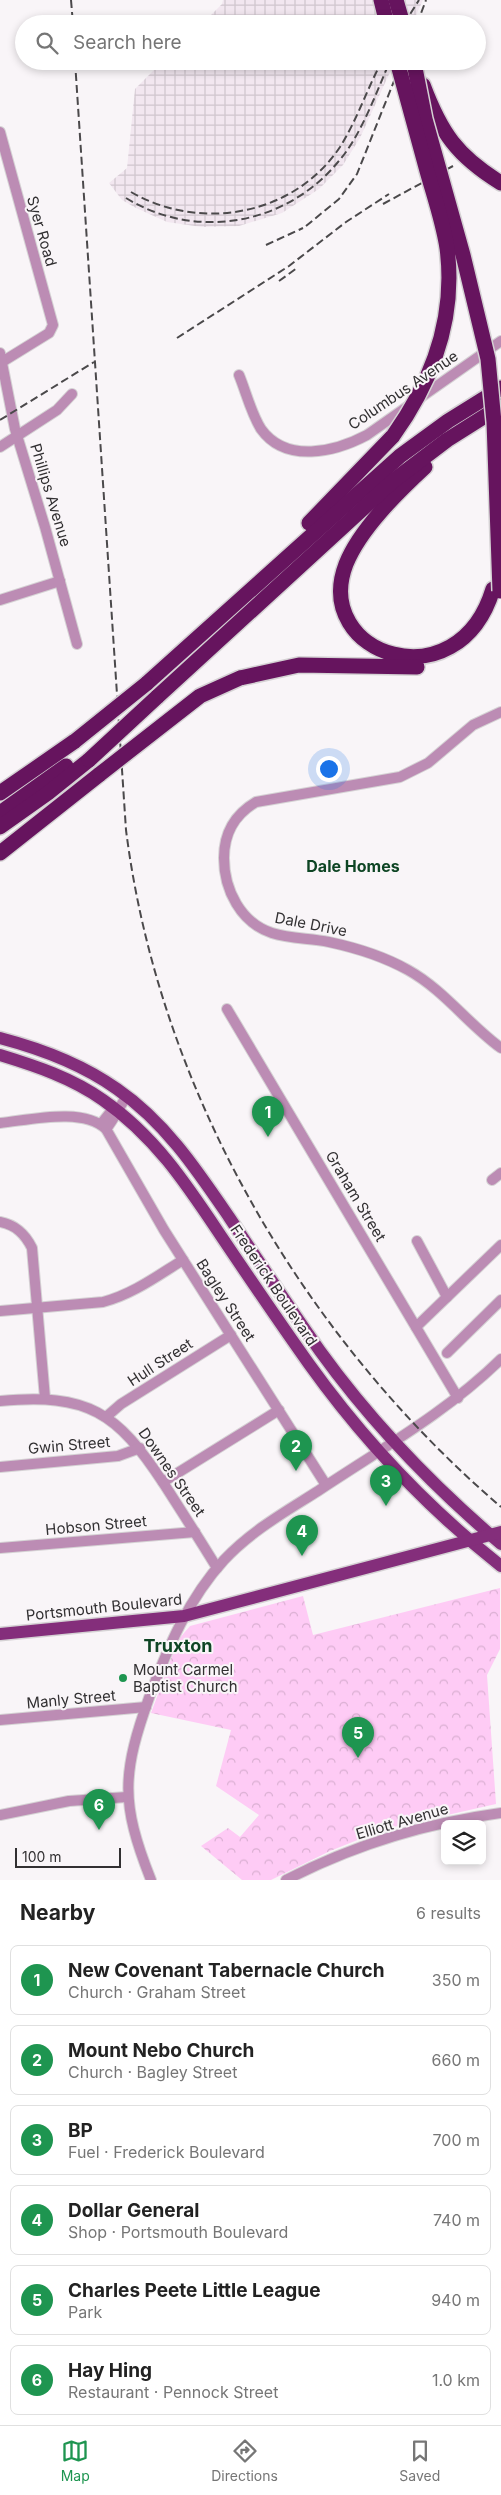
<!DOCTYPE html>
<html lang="en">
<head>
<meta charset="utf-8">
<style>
	:root { --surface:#fff; --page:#f6f6f6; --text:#222; --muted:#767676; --line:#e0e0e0; --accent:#1e9550 }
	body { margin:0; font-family:Inter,sans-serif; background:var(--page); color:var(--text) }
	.controls { position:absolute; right:15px; bottom:15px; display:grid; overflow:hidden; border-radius:8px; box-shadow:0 2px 8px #0003 }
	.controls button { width:45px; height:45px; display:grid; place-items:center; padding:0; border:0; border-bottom:1px solid var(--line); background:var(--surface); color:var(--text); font:25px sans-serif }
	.scale { position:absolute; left:15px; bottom:12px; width:106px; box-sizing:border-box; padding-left:5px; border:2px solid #323032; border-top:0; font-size:14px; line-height:18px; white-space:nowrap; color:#323032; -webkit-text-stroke:4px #f9f5f8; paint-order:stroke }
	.you { position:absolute; left:328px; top:768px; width:18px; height:18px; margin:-12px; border:4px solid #fff; border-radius:50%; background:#1a73e8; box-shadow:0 0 0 8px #1a73e833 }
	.badge { display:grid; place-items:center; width:32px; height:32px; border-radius:50%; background:var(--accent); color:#fff; font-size:16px; font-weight:700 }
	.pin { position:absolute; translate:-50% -41px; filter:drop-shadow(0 1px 2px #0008) }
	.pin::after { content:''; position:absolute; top:26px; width:18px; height:15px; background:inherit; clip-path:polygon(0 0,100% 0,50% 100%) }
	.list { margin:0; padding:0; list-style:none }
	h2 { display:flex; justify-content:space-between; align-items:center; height:65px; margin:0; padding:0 20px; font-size:21px }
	h2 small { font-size:16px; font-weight:400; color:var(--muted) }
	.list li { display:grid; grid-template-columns:32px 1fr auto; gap:15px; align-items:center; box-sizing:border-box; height:70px; margin:0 10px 10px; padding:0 10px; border:1px solid var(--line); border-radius:8px }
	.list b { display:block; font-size:19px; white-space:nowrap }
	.list p { margin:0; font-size:16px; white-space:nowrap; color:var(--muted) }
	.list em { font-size:16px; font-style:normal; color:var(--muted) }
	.icon { flex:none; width:28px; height:28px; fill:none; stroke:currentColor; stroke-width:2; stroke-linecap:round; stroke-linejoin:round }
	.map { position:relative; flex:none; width:501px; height:1880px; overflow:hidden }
	.search { position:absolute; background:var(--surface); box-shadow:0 2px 8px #0003; left:15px; right:15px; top:15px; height:55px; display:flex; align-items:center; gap:12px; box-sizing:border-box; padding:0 18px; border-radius:28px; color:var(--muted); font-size:19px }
	.sheet { height:545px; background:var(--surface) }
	nav { display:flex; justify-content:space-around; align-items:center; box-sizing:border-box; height:70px; border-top:1px solid var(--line); background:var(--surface); font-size:14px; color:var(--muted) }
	nav a { display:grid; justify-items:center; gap:2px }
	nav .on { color:var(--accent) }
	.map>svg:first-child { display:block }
</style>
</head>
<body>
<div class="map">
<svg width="501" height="1880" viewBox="0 0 501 1880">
	<defs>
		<pattern id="industrial-grid" width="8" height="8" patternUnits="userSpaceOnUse" patternTransform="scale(1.25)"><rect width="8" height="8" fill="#f2e7f0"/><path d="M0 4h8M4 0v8" fill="none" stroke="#d0c6ce"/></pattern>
		<pattern id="park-crowns" width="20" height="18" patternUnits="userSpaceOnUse" patternTransform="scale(1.25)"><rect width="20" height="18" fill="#fecbf5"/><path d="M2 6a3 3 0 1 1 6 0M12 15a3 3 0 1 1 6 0" fill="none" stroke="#daafd2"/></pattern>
	</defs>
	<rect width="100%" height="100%" fill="#f9f5f8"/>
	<g fill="url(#industrial-grid)">
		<path d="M223,0H423L412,24H202L222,4Z"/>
		<path d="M163,61H395L360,138L343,165L319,189L282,213L239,226L202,227L167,222L136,208L122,200L109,183L127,168L135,89Z"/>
	</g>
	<path fill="url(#park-crowns)" d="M500,1588V1649L487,1675L496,1804L385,1829L330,1851L271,1880H242L201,1846L228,1828L240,1837L259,1815L216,1786L231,1730L151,1713L178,1640L190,1626L303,1596L313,1635Z"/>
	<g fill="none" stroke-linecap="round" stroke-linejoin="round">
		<defs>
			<g id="minor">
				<path d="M0,132L53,325L49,333L2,362"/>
				<path d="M0,353L15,429L45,527L77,644"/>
				<path d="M239,375C246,392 251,413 261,429C286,464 335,452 367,435L501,341"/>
				<path d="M0,447L57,410L72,394"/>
				<path d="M0,600L60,581"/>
				<path d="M501,712L473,725L428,763L400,777L256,802C234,815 224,833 224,858C224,890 241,923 272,933C290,939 310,938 329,942C357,948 383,956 408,970C444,990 468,1024 501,1048"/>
				<path d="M227,1009L458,1398"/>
				<path d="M0,1123C30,1120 83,1107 106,1129L164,1230L326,1485"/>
				<path d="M101,1124L112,1110H117"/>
				<path d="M106,1129C115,1118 119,1107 127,1096"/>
				<path d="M492,1180L501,1173"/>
				<path d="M0,1222C16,1225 25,1234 32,1248L45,1398"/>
				<path d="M417,1241L447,1297"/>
				<path d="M0,1311L103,1302C133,1294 157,1276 183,1260"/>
				<path d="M416,1327L501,1245"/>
				<path d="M447,1353L501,1300"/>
				<path d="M0,1401C88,1393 117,1412 164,1484C182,1512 200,1540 217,1568"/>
				<path d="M106,1417L121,1404L231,1335"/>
				<path d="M0,1467L118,1456L140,1448"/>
				<path d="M163,1482L279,1410"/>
				<path d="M0,1548L195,1532"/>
				<path d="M0,1720L146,1707"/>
				<path d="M0,1815L69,1801L127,1797"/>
				<path d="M151,1880C120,1802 122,1773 150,1695C168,1647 189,1598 224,1560C251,1531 285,1512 318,1491C381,1449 447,1412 501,1359"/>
				<path d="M286,1880C354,1845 426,1823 501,1813"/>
			</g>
			<g id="major">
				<path d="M0,1038C42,1049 82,1064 117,1089C165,1122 197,1170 229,1217C259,1262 289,1307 320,1351C372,1423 434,1487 501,1544"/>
				<path d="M0,1055C36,1066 72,1078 103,1100C155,1136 187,1185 221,1236C250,1279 279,1322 309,1364C362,1438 429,1509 501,1566"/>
				<path d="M0,1634L184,1616L501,1532"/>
			</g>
			<g id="highway">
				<path d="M381,0L387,24"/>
				<path d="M396,0L403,24"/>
				<path d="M423,85C441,133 457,156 501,183"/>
				<path d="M425,467C398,492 360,529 346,564C311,655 458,705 493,589"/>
				<path d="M309,523L393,436"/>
				<path d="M240,678L299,665L417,667"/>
				<path d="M146,684L400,456L448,421L501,388"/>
				<path d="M157,697L393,481L447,440L501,406"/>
				<path d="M0,793L75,741"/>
				<path d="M0,813L66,766"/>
				<path d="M0,827L48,793L89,760"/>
				<path d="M0,853L100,774"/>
			</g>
		</defs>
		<use href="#minor" stroke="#d5d2d4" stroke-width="12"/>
		<use href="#major" stroke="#d5d2d4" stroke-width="15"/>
		<use href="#highway" stroke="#d5d2d4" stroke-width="18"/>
		<use href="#minor" stroke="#bc8cb4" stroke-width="10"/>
		<use href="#major" stroke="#842e7b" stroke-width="12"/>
		<use href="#highway" stroke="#66145e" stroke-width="15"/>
		<g stroke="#4b494b" stroke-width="2" stroke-dasharray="8 4" stroke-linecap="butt">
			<path d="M71,0L73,24"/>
			<path d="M404,24L419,0"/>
			<path d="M417,24L426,0"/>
			<path d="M75,61L126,830C159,1091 303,1337 501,1507"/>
			<path d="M131,192C200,232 294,216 340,147C357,120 367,89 382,61"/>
			<path d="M126,198C196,241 286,225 338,162C361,136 376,93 390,61"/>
			<path d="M383,204L453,166"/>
			<path d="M306,226L339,199L357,174L402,61"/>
			<path d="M266,245L303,228"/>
			<path d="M279,281L297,268"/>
			<path d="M177,338L289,266L346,222L389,194"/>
			<path d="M0,420L94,362"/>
		</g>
		<defs>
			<g id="highway-bridge">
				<path d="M414,63L425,119L463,255L488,359L494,422L500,591"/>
				<path d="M393,436C433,380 456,317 447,248C443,222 434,196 427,171C417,134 407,98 397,61"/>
				<path d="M75,741L146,684"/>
				<path d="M89,760L157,697"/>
				<path d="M100,774L200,696L240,678"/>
			</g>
		</defs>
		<use href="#highway-bridge" stroke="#d5d2d4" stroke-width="18" stroke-linecap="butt"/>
		<use href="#highway-bridge" stroke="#66145e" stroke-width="15"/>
	</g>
	<circle fill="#1e9550" stroke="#f9f5f8" stroke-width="2" cx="123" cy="1678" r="5"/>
	<g text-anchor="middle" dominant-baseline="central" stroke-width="4" stroke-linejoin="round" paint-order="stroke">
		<g font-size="15" fill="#323032" stroke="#f9f5f8">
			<text transform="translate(42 231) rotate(74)">Syer Road</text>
			<text transform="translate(403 390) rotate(-34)">Columbus Avenue</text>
			<text transform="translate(51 495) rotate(73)">Phillips Avenue</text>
			<text transform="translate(311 924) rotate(11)">Dale Drive</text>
			<text transform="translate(356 1196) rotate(59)">Graham Street</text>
			<text transform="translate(274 1285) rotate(56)">Frederick Boulevard</text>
			<text transform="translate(226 1300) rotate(57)">Bagley Street</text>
			<text transform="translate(160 1362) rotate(-33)">Hull Street</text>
			<text transform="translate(69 1445) rotate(-5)">Gwin Street</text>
			<text transform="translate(172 1472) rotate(55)">Downes Street</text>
			<text transform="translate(96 1525) rotate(-5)">Hobson Street</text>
			<text transform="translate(104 1607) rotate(-6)">Portsmouth Boulevard</text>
			<text transform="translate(71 1699) rotate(-5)">Manly Street</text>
			<text transform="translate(402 1821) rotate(-16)">Elliott Avenue</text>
		</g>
		<g font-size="15" fill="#323032" stroke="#f9f5f8" text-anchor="start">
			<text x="133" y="1669">Mount Carmel<tspan x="133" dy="17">Baptist Church</tspan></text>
		</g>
		<g font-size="16" font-weight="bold" fill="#0e4524" stroke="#f9f5f8">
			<text x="353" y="866">Dale Homes</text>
		</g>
		<g font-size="18" font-weight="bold" fill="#0e4524" stroke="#f9f5f8">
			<text x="178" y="1645">Truxton</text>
		</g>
	</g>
</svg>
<div class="controls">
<button><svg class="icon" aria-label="layers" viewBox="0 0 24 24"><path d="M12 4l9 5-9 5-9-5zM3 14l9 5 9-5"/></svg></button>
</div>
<div class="scale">100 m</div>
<div class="you"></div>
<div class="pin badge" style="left:268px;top:1137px">1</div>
<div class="pin badge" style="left:296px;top:1471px">2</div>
<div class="pin badge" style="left:386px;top:1506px">3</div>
<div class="pin badge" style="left:302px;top:1556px">4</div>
<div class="pin badge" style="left:358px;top:1758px">5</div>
<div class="pin badge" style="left:99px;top:1830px">6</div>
<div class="search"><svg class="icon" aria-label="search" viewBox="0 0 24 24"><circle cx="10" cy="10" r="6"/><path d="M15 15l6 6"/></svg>Search here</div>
</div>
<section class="sheet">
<h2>Nearby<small>6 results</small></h2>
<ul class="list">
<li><span class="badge">1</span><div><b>New Covenant Tabernacle Church</b><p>Church · Graham Street</p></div><em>350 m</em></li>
<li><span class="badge">2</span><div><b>Mount Nebo Church</b><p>Church · Bagley Street</p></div><em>660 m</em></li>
<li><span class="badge">3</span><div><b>BP</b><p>Fuel · Frederick Boulevard</p></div><em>700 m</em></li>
<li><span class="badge">4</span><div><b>Dollar General</b><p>Shop · Portsmouth Boulevard</p></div><em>740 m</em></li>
<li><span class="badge">5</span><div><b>Charles Peete Little League</b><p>Park</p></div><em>940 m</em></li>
<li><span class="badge">6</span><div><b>Hay Hing</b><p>Restaurant · Pennock Street</p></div><em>1.0 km</em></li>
</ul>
</section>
<nav>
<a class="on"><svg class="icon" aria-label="map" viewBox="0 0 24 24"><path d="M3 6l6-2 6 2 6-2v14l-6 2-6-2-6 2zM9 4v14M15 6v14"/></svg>Map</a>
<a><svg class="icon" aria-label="directions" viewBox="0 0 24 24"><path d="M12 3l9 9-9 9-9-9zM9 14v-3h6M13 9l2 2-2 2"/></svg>Directions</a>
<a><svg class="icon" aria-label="saved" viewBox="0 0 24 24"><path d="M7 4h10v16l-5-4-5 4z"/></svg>Saved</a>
</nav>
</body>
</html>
